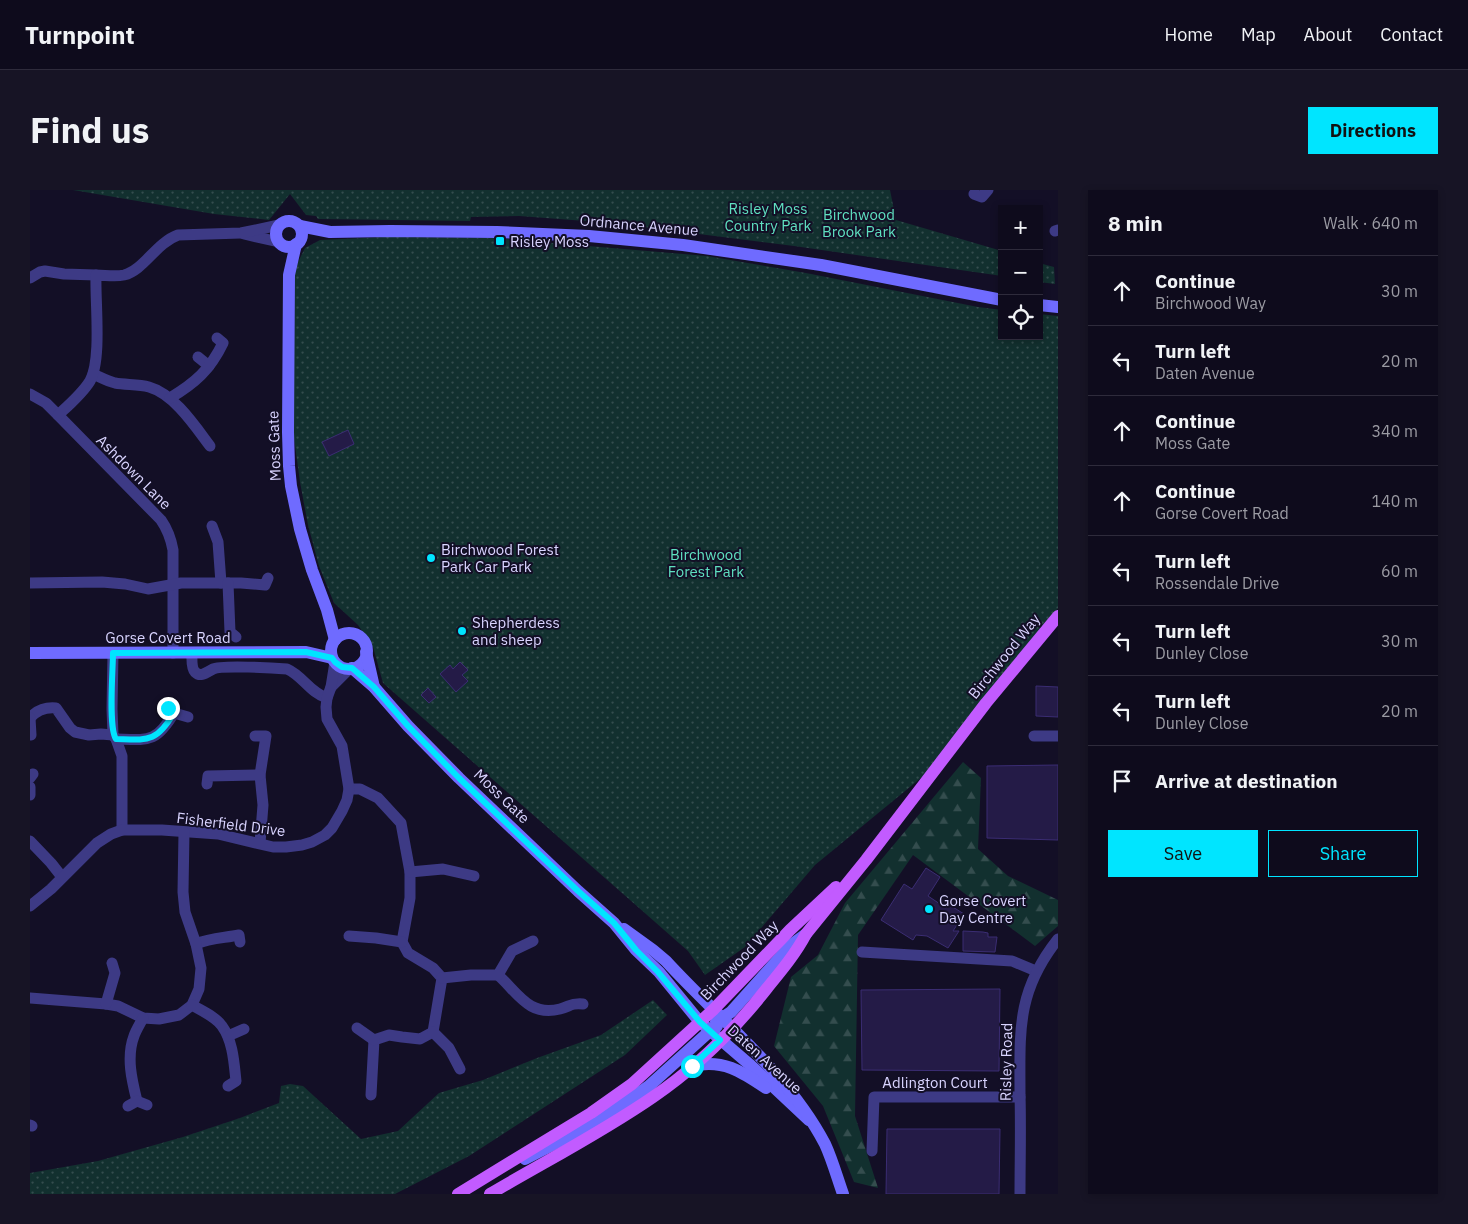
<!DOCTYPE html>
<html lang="en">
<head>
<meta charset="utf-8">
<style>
	:root { --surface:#0e0b1c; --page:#171425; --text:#f1f3f6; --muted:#9b9ba3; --line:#2e2b3b; --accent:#00e5ff }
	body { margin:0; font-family:"IBM Plex Sans",sans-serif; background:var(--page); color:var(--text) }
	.controls { position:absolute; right:15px; top:15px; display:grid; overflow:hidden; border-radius:0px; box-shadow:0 2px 8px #0003 }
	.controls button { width:45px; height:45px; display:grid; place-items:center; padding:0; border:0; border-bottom:1px solid var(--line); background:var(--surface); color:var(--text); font:25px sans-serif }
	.stop { position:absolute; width:15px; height:15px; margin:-11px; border:4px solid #00e5ff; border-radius:50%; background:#fff }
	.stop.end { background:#00e5ff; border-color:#fff; box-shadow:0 1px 5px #0008 }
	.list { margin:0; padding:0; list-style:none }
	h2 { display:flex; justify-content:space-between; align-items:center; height:65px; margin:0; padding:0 20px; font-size:21px }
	h2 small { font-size:16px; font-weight:400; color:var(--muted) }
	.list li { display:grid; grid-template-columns:32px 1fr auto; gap:15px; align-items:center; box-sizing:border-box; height:70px; padding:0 20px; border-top:1px solid var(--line) }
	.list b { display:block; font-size:19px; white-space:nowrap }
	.list p { margin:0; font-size:16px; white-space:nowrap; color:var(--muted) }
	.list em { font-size:16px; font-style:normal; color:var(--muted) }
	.actions { display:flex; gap:10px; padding:15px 20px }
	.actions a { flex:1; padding:11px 0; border:1px solid var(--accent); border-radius:0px; text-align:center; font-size:18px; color:var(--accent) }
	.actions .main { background:var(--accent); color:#111 }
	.icon { flex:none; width:28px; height:28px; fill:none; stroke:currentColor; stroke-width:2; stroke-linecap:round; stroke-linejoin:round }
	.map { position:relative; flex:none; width:1028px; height:1004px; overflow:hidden; border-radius:0px }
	header { display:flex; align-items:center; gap:30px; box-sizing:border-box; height:70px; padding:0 25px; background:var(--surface); border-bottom:1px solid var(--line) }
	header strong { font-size:24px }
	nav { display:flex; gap:28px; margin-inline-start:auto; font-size:18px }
	.intro { display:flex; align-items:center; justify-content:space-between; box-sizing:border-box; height:120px; padding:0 30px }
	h1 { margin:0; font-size:35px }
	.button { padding:12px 22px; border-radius:0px; background:var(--accent); color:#111; font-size:18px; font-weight:700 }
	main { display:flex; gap:30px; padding:0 30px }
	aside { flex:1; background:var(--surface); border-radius:0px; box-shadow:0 2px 8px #0003 }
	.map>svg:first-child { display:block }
</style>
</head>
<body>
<header>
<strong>Turnpoint</strong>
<nav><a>Home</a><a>Map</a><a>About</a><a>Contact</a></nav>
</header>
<div class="intro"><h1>Find us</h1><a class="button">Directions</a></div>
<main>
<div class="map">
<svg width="1028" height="1004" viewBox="0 0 1028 1004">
	<defs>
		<pattern id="forest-firs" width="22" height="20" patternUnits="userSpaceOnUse" patternTransform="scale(1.25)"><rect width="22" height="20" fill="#12302f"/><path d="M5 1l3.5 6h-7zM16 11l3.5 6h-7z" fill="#344d4e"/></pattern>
		<pattern id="park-dots" width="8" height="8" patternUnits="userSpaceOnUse" patternTransform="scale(1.25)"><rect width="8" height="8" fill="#12302f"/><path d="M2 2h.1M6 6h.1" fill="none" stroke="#344d4e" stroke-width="1.8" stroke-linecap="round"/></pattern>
	</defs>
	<rect width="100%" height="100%" fill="#130f26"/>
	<path fill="url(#forest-firs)" d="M933,572L951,588L948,659L978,686L1028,710V736L1005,756L883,665L828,745L825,926L848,998L824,992L793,916L744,856L761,787L788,765L815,713Z"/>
	<g fill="url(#park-dots)">
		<path d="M43,0H860L866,30L972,61V86L764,56L582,33L489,26L441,27L440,31L288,29L286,26L276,25L260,4L239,30L184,24Z"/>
		<path d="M356,47L464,48L677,66L776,83L948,117L972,120V146H1009V124L1028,126V418L897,583L785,675L715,757L675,785L658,761L353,493L343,457L328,435L304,413L289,376L278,335L270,292L263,241L265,78L275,58L290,50Z"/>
		<path d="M1009,73L1024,77L1025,94L1009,92Z"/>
		<path d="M623,810L637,825L595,865L439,966L365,1004H0V983L68,971L153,947L210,928L249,913L251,896L260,894L273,896L331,949L368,941L409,903L453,890L507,868L571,845Z"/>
	</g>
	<g fill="#241b47" stroke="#3b2d73">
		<path d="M318,240L324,254L299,266L292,252Z"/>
		<path d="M430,472L438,480L432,485L438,491L426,502L410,484L420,475L423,479Z"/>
		<path d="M1006,496L1028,497V527L1006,526Z"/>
		<path d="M398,498L406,507L399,513L391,505Z"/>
		<path d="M1028,575V650L957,648V576Z"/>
		<path d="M896,678L910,687L898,706L916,718L918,714L934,724L923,741H929L918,758L897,746L886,745L883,750L851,730L874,694L882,699Z"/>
		<path d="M933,741L953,742L958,743V747H967L965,762L933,761Z"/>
		<path d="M970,799L969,881L832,880L831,800Z"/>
		<path d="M857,939H970L969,1004H856Z"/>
	</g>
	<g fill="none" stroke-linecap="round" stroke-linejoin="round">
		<g stroke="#3d3a85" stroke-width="11">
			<path d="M944,4L952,7L958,0"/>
			<path d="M1025,41L1028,40"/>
			<path d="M214,44L249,52"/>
			<path d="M0,88L10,82L15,81L34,84L66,85"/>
			<path d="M168,167L179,176"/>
			<path d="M63,184C70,187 77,191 85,193C96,195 108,194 119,197C144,204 165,236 180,256"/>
			<path d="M0,204L16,213L28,225L131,330C138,340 141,349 143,360V463"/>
			<path d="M140,208C165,193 180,180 193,153L187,148"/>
			<path d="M28,225C39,215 52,204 60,191C72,169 65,112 66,85C75,85 85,87 94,85C114,80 126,53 148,45L211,43L249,35"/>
			<path d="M182,336L188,352L191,393"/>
			<path d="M0,393L72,392L95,394L118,399L151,393H211L235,395L238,388"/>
			<path d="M198,393L200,442L206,447"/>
			<path d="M83,463L82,519L83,545L86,549L92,566V640"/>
			<path d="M162,463C162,468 161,478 165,482C171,488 177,482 183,479C191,475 244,478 257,479C273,486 279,502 297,508"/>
			<path d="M301,497L320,478"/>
			<path d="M138,518L144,523L158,527"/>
			<path d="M0,528C7,520 15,517 26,518L40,538L45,542L59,545L71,544L83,545"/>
			<path d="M0,528L1,545"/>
			<path d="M225,546H236L230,585L233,615L230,653"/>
			<path d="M1004,546H1028"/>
			<path d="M86,549C119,550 126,553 144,523"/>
			<path d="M0,588L3,584"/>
			<path d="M177,594L178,586L230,585"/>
			<path d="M0,597V605"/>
			<path d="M319,599H330L348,608L371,633L380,682V708L372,752L378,763L403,778L412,788L403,842L390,849L372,847L359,845L344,850L341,905"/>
			<path d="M0,651L21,673L32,687"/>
			<path d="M380,682L413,679L444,686"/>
			<path d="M0,716L21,699L67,653L81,644L92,640H132L188,644L243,657H256L272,655L282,652L295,645L302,638L312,621L317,610L319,599L312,556L297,529L296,517L297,508L301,497L305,472"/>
			<path d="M319,746L346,748L372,752"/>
			<path d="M166,754C180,748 194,748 209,745L210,752"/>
			<path d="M832,762L982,771L1006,781"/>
			<path d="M468,785C488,803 499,827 530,819C541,816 540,813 553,814"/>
			<path d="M412,788L441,785H468L482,761L503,751"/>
			<path d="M0,808L76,814L88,816L113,828L129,829L149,825L162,815L169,799L171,778L166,754L155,722L153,702L154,642"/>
			<path d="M76,814L85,783L82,773"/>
			<path d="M162,815C172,821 186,827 192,836C203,851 204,873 206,891L198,896"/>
			<path d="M327,838L344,850"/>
			<path d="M403,842L419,858L430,879"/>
			<path d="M198,846L214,839"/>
			<path d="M107,911C102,891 96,867 104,846C106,840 110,834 113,828"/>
			<path d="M98,916L107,911L117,915"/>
			<path d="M0,935L2,936"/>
			<path d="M842,961L844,907H990"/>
			<path d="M990,1004C990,971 991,938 990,905C990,841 986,802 1028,749"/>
		</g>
		<g stroke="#6f6bff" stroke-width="12">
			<circle cx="259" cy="44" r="13"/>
			<path d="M270,36L300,42L360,41L467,42L559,46L653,55L791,75L972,110"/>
			<path d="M266,54L259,85L258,242L259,276L261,296L270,339L282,380L297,420L305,450"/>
			<path d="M1009,115L1028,117"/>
			<circle cx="319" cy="461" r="18"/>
			<path d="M336,462L344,497"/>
			<path d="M0,463L276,462L302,468"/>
			<path d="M322,478L344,497L378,536L429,588L548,701L584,733L606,760L629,782L669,831L719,874L779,930"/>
			<path d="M594,739L623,760L636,771C689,829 758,883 795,954C802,969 807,987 813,1004"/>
			<path d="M686,832L701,822L761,755L776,744"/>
			<path d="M662,876C693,869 711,881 736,898"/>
			<path d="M495,969L567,932L619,896L680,841L687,836"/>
		</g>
		<g stroke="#c25bff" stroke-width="12">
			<path d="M428,1004L561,923L602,894L683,820L760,740L806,697"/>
			<path d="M460,1004C514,972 571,943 623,907C667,877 706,838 738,797C752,780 766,763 776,744L836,670L956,513L1028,426"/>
		</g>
	</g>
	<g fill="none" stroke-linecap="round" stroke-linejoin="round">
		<path stroke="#00e5ff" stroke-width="6" d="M138,518L144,523C126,553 118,550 86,549C78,537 83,480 83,463L276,462L302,468L305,472L312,477L322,478L344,497L378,536L429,588L548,701L584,733L606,760L628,782L670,832L690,850L662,876"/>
	</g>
	<g fill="#00e5ff" stroke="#130f26" stroke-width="2">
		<rect x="465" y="46" width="10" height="10" rx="2.5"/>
		<circle cx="401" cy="368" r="5"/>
		<circle cx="432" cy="441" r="5"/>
		<circle cx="899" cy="719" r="5"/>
	</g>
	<g text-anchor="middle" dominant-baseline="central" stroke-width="4" stroke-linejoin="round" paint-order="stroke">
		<g font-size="15" fill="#5fe0c0" stroke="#130f26">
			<text x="738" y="18">Risley Moss<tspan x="738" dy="17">Country Park</tspan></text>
			<text x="829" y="24">Birchwood<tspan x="829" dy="17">Brook Park</tspan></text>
			<text x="676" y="364">Birchwood<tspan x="676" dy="17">Forest Park</tspan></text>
		</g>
		<g font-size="15" fill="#d9d4ff" stroke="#130f26">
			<text transform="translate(609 35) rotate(5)">Ordnance Avenue</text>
			<text transform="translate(244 256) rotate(-92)">Moss Gate</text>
			<text transform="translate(104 282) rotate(45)">Ashdown Lane</text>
			<text x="138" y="447">Gorse Covert Road</text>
			<text transform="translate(974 466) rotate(-51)">Birchwood Way</text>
			<text transform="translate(472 606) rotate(44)">Moss Gate</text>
			<text transform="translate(201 634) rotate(7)">Fisherfield Drive</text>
			<text transform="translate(709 770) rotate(-46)">Birchwood Way</text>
			<text transform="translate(735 869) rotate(42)">Daten Avenue</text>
			<text transform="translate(976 872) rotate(-89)">Risley Road</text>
			<text x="905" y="892">Adlington Court</text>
		</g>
		<g font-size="15" fill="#d9d4ff" stroke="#130f26" text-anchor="start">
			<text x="480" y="51">Risley Moss</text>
			<text x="411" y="359">Birchwood Forest<tspan x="411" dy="17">Park Car Park</tspan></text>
			<text x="442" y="432">Shepherdess<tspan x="442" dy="17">and sheep</tspan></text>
			<text x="909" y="710">Gorse Covert<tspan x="909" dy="17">Day Centre</tspan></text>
		</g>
	</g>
</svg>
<div class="controls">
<button>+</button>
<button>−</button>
<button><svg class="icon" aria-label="locate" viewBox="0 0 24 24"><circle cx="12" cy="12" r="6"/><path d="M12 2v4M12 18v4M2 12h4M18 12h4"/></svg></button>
</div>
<div class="stop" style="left:662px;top:876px"></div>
<div class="stop end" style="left:138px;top:518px"></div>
</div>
<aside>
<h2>8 min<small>Walk · 640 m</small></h2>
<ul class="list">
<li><svg class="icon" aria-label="ahead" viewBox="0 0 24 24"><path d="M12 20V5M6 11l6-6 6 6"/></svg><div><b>Continue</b><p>Birchwood Way</p></div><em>30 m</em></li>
<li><svg class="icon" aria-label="left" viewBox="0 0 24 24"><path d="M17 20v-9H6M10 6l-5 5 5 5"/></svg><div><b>Turn left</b><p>Daten Avenue</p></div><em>20 m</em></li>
<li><svg class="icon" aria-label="ahead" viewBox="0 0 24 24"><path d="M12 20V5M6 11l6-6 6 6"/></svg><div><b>Continue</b><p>Moss Gate</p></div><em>340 m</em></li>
<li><svg class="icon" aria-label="ahead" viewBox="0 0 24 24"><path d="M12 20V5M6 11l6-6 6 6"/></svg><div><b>Continue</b><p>Gorse Covert Road</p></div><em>140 m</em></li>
<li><svg class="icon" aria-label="left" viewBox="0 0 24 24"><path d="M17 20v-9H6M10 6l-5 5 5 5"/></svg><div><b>Turn left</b><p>Rossendale Drive</p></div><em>60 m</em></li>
<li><svg class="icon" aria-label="left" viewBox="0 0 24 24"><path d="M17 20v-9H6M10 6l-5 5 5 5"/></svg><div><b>Turn left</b><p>Dunley Close</p></div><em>30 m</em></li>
<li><svg class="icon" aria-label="left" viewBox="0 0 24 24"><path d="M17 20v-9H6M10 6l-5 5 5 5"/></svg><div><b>Turn left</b><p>Dunley Close</p></div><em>20 m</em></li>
<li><svg class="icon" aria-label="arrive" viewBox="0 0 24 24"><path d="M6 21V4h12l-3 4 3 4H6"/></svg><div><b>Arrive at destination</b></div></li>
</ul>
<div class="actions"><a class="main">Save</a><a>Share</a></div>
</aside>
</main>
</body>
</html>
